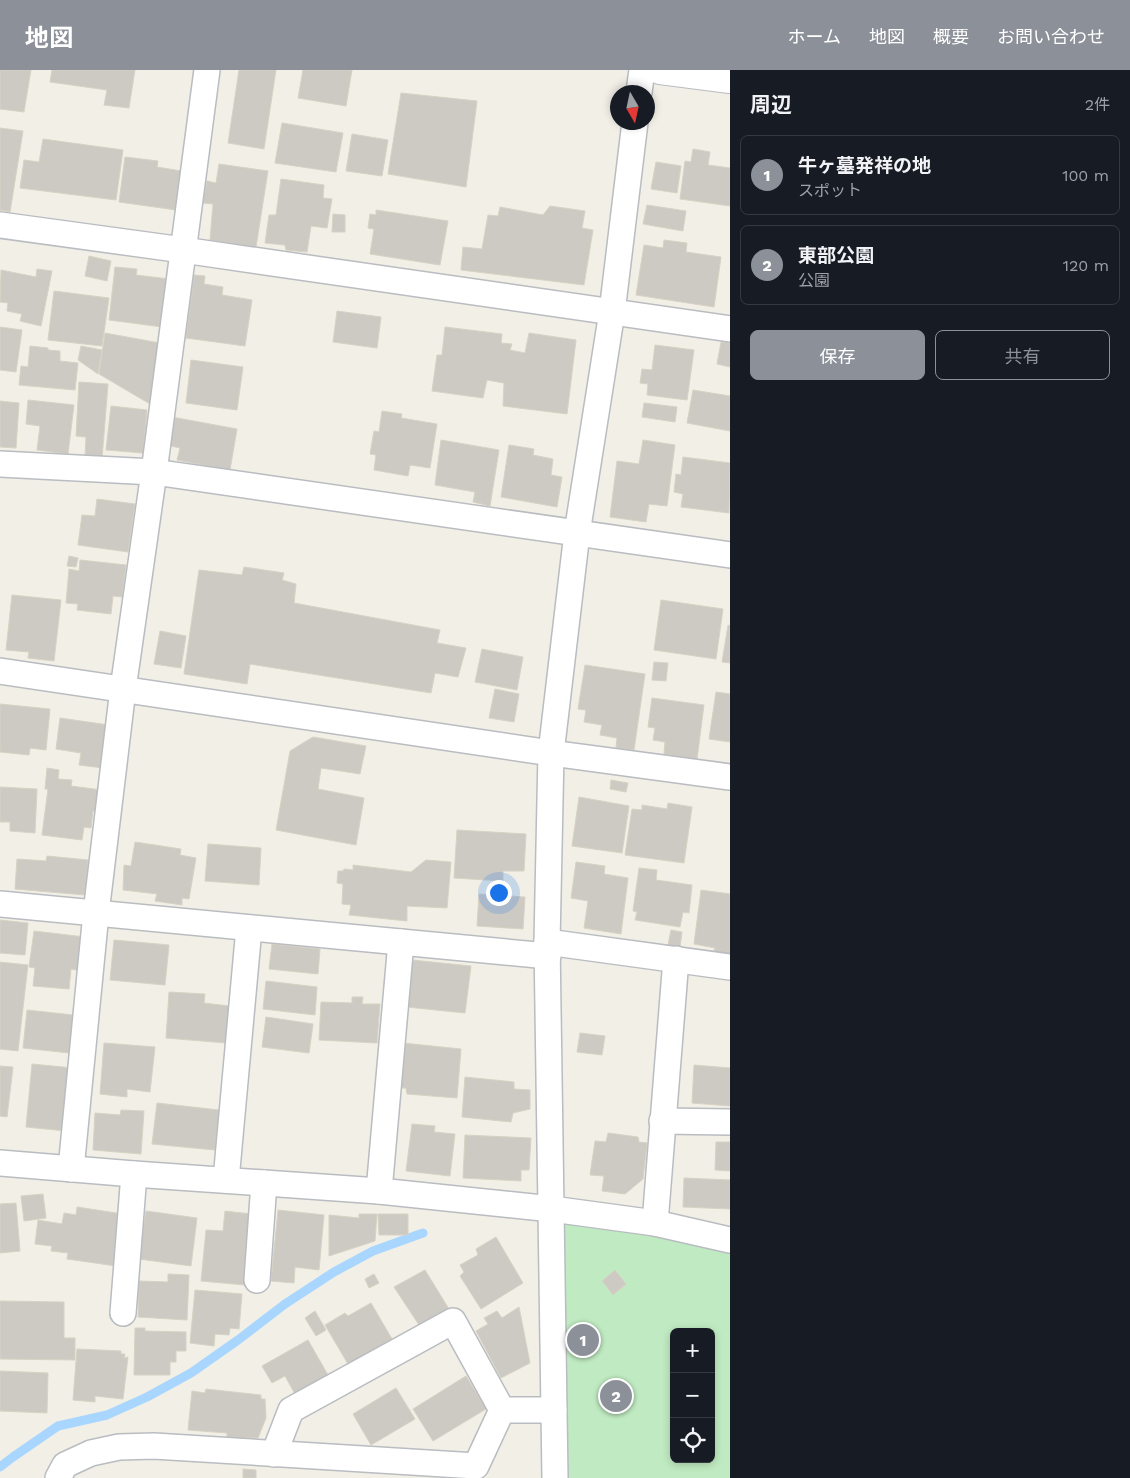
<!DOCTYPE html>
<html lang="ja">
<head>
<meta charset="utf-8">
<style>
	:root { --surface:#171b24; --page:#242831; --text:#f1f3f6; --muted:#9ea1a6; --line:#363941; --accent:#8c9099 }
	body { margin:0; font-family:"Work Sans","Noto Sans JP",sans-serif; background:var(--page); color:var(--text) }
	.controls { position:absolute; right:15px; bottom:15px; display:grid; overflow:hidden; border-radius:8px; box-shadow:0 2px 8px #0003 }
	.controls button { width:45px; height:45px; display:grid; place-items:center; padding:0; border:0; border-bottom:1px solid var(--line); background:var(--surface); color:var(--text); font:25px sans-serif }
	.compass { position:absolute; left:610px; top:15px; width:45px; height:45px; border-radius:50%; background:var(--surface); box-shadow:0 2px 8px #0003; rotate:171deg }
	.you { position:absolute; left:498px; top:822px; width:18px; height:18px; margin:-12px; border:4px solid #fff; border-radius:50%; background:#1a73e8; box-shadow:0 0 0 8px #1a73e833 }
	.badge { display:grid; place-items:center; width:32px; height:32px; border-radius:50%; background:var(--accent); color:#fff; font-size:16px; font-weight:700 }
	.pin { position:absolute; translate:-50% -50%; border:2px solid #fff; box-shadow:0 1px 5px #0006 }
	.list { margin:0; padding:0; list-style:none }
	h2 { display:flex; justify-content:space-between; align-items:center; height:65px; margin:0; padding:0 20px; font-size:21px }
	h2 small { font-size:16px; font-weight:400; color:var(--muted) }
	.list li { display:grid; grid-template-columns:32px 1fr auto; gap:15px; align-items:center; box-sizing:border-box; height:80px; margin:0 10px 10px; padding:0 10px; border:1px solid var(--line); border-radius:8px }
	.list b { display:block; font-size:19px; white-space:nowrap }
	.list p { margin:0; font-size:16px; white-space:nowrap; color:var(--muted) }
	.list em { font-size:16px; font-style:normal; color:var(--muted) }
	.actions { display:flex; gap:10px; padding:15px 20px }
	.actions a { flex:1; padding:11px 0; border:1px solid var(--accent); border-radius:8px; text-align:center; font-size:18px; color:var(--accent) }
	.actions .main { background:var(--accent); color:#fff }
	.icon { flex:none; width:28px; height:28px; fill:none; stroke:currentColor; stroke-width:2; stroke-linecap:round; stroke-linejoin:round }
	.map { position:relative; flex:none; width:730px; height:1408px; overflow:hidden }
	header { display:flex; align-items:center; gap:30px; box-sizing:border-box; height:70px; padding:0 25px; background:var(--accent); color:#fff }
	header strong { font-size:24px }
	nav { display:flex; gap:28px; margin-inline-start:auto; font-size:18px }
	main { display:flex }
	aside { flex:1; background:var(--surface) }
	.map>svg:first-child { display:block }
</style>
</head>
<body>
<header>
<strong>地図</strong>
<nav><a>ホーム</a><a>地図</a><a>概要</a><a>お問い合わせ</a></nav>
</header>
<main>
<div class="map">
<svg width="730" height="1408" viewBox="0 0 730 1408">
	<rect width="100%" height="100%" fill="#f1efe6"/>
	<path fill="#c0ebc2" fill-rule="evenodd" d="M556,1145L730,1172V1408H559ZM674,1262H711V1389H674Z"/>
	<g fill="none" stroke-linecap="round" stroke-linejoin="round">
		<path stroke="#a8d6ff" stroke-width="9" d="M0,1397L13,1387L58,1356L107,1345L147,1327L191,1303L238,1270L285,1234L334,1202L373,1181L423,1163"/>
	</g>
	<g fill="#cdcac3" stroke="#d7d2c3">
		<path d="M0,0H31L24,42L0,39Z"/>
		<path d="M52,0H135L129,38L104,35L107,20L50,12Z"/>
		<path d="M239,0H276L264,79L228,73Z"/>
		<path d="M303,0H352L346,36L298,28Z"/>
		<path d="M401,23L477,31L466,117L388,104Z"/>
		<path d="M282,53L343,63L336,102L275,93Z"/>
		<path d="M0,58L23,61L10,142L0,140Z"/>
		<path d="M352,64L388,70L382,106L346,101Z"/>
		<path d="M43,69L123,80L116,130L20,118L24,90L39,92Z"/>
		<path d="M693,79L710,82L708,95L730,98V136L680,129L685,91L691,92Z"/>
		<path d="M125,87L158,91L157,97L181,101L176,140L119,132Z"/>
		<path d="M656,92L681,96L677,123L651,119Z"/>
		<path d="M219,94L268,101L256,177L210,170L213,134L203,133L207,111L216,113Z"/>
		<path d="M281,109L324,115L323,128L332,129L327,158L311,156L307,182L286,180L285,175L265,173L269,145H276Z"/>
		<path d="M647,135L686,141L683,161L643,154Z"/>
		<path d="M550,136L585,141L582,158L593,160L584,215L461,200L463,177L482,179L488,145L498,146L500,137L543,145Z"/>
		<path d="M376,140L448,151L440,195L370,184L374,159L368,158L370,144L376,145Z"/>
		<path d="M333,144L345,145V162H332Z"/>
		<path d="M664,170L687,173L686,182L721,187L714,237L636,225L644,175L663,178Z"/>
		<path d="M89,186L111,191L107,211L85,206Z"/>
		<path d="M115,197L137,199L136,205L169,209L162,257L109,250Z"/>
		<path d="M37,199L52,201L41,256L20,251L22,244L7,241L8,233L0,232L1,200L36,207Z"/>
		<path d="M194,205L205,206L204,214L223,217L222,225L252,230L245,276L186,268Z"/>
		<path d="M54,221L109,228L102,276L48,270Z"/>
		<path d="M337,241L381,247L377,278L333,272Z"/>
		<path d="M0,257L22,260L16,302L0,300Z"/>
		<path d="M445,257L502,264L501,273L512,274L510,280L525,283L529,263L576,270L567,344L503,336L504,313L487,310L483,328L432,321L437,285H442Z"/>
		<path d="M105,263L160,273L150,334L99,304Z"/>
		<path d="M721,272L730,273V297L717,294Z"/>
		<path d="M655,275L694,280L687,330L647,325L648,314L640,313L642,299L652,300Z"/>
		<path d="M30,276L48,278V280L60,281V291L78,293L75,320L19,315L21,296L28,297Z"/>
		<path d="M81,276L102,280L98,304L78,290Z"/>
		<path d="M191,290L243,297L237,340L186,333Z"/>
		<path d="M79,312L108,314L102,389L85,388L86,367L76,366Z"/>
		<path d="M693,320L730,326V361L687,353Z"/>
		<path d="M28,330L74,335L68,384L37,380L40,356L26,354Z"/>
		<path d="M0,331L19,333L16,378L0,377Z"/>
		<path d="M644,333L677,337L675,352L642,347Z"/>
		<path d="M111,336L147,340L143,383L106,380Z"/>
		<path d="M382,341L402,344L401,348L437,354L430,398L410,395L408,406L374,400L376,385L370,384L374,361L379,362Z"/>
		<path d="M172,347L237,359L230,400L177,390L180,378L166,375Z"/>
		<path d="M441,370L499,380L490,436L473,432L475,422L435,415Z"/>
		<path d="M643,370L675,375L667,436L649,434L646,452L610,447L617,391L639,394Z"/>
		<path d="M509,375L534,379L533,385L553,389L551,405L562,407L557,437L501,427Z"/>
		<path d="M683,387L730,393L729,443L681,437L683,424L674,422L676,404L681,405Z"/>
		<path d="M97,429L135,434L128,482L78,475L82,445L95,446Z"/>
		<path d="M69,486L78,488L76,497L67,496Z"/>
		<path d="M80,490L126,495L122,527L113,526L111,544L77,540L78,534L66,533L69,499L79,501Z"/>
		<path d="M244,497L284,503L282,510L296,514L294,533L440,560L437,573L466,578L458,607L435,603L431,623L250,594L247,614L184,604L199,500L242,505Z"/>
		<path d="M12,525L61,530L54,591L28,588L29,582L6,580Z"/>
		<path d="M661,530L723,539L716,589L654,580Z"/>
		<path d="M728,555L730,556V593L722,592Z"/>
		<path d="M160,561L186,566L181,598L154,594Z"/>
		<path d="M482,579L523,587L517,620L475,612Z"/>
		<path d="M654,592L668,593L666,611L652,610Z"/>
		<path d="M585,595L645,604L634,680L616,678L617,668L600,665L602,655L584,652L586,640L578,639Z"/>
		<path d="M495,619L519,624L514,652L489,648Z"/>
		<path d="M716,622L730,624V672L709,669Z"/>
		<path d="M652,628L704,635L697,689L664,684L665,672L653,670L655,658L648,657Z"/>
		<path d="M0,634L50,639L46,680L30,678L29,685L0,682Z"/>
		<path d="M60,648L109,655L103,698L79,695L81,683L56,679Z"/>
		<path d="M313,667L366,676L360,704L321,698L318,719L364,728L356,775L276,760L290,681Z"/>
		<path d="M47,698L59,700L58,709L72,710L71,716L102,720L100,742L93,741L91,758L84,757L82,770L42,765L48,719H45Z"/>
		<path d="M611,710L628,713L626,722L610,719Z"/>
		<path d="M0,717L37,719L35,763L10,761V752H0Z"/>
		<path d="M579,727L629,736L622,783L572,776Z"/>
		<path d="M668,733L692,737L684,793L625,785L632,739L642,740V735L667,739Z"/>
		<path d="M457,760L526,764L524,801H503V811L454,808Z"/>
		<path d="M135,772L181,779L180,785L196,788L189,829L182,828V835L155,831L157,824L123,820L124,795L131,796Z"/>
		<path d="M208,774L261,778L259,815L205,811Z"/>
		<path d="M47,786L88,790L85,825L15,819L17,789L46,791Z"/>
		<path d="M426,790L451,792L447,838L407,836V851L349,845L351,835L342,834L343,814L337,813L338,801H343L344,799L353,800V795L411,802Z"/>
		<path d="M576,792L605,796L604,804L628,808L621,864L584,858L588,831L571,828Z"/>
		<path d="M639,798L657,800L656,810L692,815L689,843L683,842L680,857L635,850L637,842L633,841Z"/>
		<path d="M701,820L730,824V885L714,882L715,878L694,874Z"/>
		<path d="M479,824L525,827L523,859L477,856Z"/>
		<path d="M0,850L28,853L25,885L0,883Z"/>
		<path d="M671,860L682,862L680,877L668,875Z"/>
		<path d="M34,861L85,867L81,901L71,899L69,919L33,916L35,898L29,897Z"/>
		<path d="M114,870L169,875L165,915L110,910Z"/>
		<path d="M272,874L320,879L318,904L269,899Z"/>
		<path d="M412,890L471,896L465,943L407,937Z"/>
		<path d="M0,892L28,895L18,981L0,979Z"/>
		<path d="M266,911L317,917L315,945L263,939Z"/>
		<path d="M169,922L205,924L204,933L229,936L226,973L166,968Z"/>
		<path d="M352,927H363L362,934H380L377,973L319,970L321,932L352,933Z"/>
		<path d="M27,940L73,945L69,983L23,978Z"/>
		<path d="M266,947L313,954L309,983L262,977Z"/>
		<path d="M580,963L605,966L602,985L577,982Z"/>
		<path d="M104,973L155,977L150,1022L127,1019V1027L100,1024Z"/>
		<path d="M403,973L461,979L457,1028L407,1024L406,1018H400Z"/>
		<path d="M32,994L73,998L66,1061L26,1057Z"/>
		<path d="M694,995L730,998V1036L692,1033Z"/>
		<path d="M0,996L13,997L7,1047L0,1046Z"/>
		<path d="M465,1007L514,1012V1019L530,1020V1039L513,1043L511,1052L462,1047Z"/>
		<path d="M157,1033L219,1040L215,1080L152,1074Z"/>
		<path d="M121,1040L144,1041L141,1084L93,1080L95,1043L120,1045Z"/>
		<path d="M412,1054L435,1056L434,1062L455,1064L450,1106L406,1101Z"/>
		<path d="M608,1063L638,1067L639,1072L647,1073L643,1109L625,1124L602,1121L604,1106L590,1105L595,1071L606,1072Z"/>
		<path d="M465,1065L531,1068L529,1100H521V1111L463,1108Z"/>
		<path d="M716,1072H730V1101L715,1100Z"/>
		<path d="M684,1108L730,1110V1139L683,1137Z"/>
		<path d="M43,1124L46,1148L24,1151L21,1126Z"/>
		<path d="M16,1133L20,1181L0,1183V1134Z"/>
		<path d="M77,1137L123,1144L116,1196L67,1189L68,1183L51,1181L52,1176L35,1174L38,1150L62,1154L64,1143L76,1145Z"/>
		<path d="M278,1140L324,1145L319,1200L295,1197L294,1213L271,1211Z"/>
		<path d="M146,1141L197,1148L191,1196L139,1189Z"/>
		<path d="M225,1141L251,1144L245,1215L201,1211L206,1160L223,1161Z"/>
		<path d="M359,1144H377L375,1171L329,1186V1145L359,1148Z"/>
		<path d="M378,1144H408V1165H379Z"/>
		<path d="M496,1167L523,1213L481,1239L460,1206L464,1202L460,1195L478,1185L476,1179Z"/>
		<path d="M425,1200L449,1239L421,1258L394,1217Z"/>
		<path d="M615,1200L626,1214L613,1225L602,1211Z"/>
		<path d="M168,1204L189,1205L187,1250L138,1247L139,1211L168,1212Z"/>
		<path d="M374,1204L379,1213L369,1218L365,1209Z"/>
		<path d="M195,1220L242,1224L239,1259L230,1258L229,1265L215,1264L214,1276L190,1273Z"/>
		<path d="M0,1231L64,1232V1268H75V1290L0,1289Z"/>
		<path d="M371,1233L392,1269L348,1294L325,1255L345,1243L348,1246Z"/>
		<path d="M519,1237L530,1293L501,1308L476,1261L488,1254L484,1248L497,1241L502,1248Z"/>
		<path d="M315,1241L326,1260L316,1266L305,1248Z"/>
		<path d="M135,1258H145V1261L186,1262V1281H176V1292H170V1305H134Z"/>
		<path d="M308,1270L328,1305L295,1324L285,1306L272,1313L262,1296Z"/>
		<path d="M77,1279L121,1281V1284H125L124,1288L128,1287L123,1329L95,1326V1332L73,1330Z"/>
		<path d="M0,1301L48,1303L47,1343L0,1341Z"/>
		<path d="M466,1306L486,1339L433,1371L413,1339Z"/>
		<path d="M396,1318L415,1349L371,1375L353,1344Z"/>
		<path d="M206,1319L261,1325V1329H265L266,1348L258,1368L227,1367V1363L188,1360L192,1321L205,1323Z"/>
		<path d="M243,1399L256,1400V1408H243Z"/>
	</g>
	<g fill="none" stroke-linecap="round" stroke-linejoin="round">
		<defs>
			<g id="minor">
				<path d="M639,22L642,0"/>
				<path d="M0,155L183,180L730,259"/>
				<path d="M0,394L154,402L730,485"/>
				<path d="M0,601L551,683L730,707"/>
				<path d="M0,834L548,886"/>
				<path d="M547,872L730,897"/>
				<path d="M662,1051L730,1052"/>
				<path d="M0,1093L134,1104L379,1121L552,1139L655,1153L730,1170"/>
				<path d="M71,1099L96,843L123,619L154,402L207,0"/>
				<path d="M226,1110L249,858"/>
				<path d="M379,1121L401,872"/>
				<path d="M655,1153L676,889"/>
				<path d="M257,1210L264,1113"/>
				<path d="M123,1243L134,1104"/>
				<path d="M502,1340H554"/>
				<path d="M58,1408L65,1395L91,1383L119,1377L154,1376L476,1396L502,1340L453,1251L291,1340L274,1384"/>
				<path d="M555,1408L547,872L551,683L577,463L612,242L635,52"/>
			</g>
			<path id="tertiary" d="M660,0L730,9"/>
		</defs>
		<use href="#minor" stroke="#b9bcc1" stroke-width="28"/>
		<use href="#tertiary" stroke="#b9bcc1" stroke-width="30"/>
		<use href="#minor" stroke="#fff" stroke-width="25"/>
		<use href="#tertiary" stroke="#fff" stroke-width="28"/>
	</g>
</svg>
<div class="controls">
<button>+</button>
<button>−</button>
<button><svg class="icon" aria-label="locate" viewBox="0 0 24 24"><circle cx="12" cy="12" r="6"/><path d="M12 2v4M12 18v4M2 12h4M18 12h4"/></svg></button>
</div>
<svg class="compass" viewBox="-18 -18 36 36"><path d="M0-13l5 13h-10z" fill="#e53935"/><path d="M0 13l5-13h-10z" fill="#9ea1a6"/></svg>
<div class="you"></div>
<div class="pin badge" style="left:583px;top:1270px">1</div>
<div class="pin badge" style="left:616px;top:1326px">2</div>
</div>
<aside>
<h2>周辺<small>2件</small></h2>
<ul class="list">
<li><span class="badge">1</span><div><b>牛ヶ墓発祥の地</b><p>スポット</p></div><em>100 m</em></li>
<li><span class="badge">2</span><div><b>東部公園</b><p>公園</p></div><em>120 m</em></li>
</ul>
<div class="actions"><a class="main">保存</a><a>共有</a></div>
</aside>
</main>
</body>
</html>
